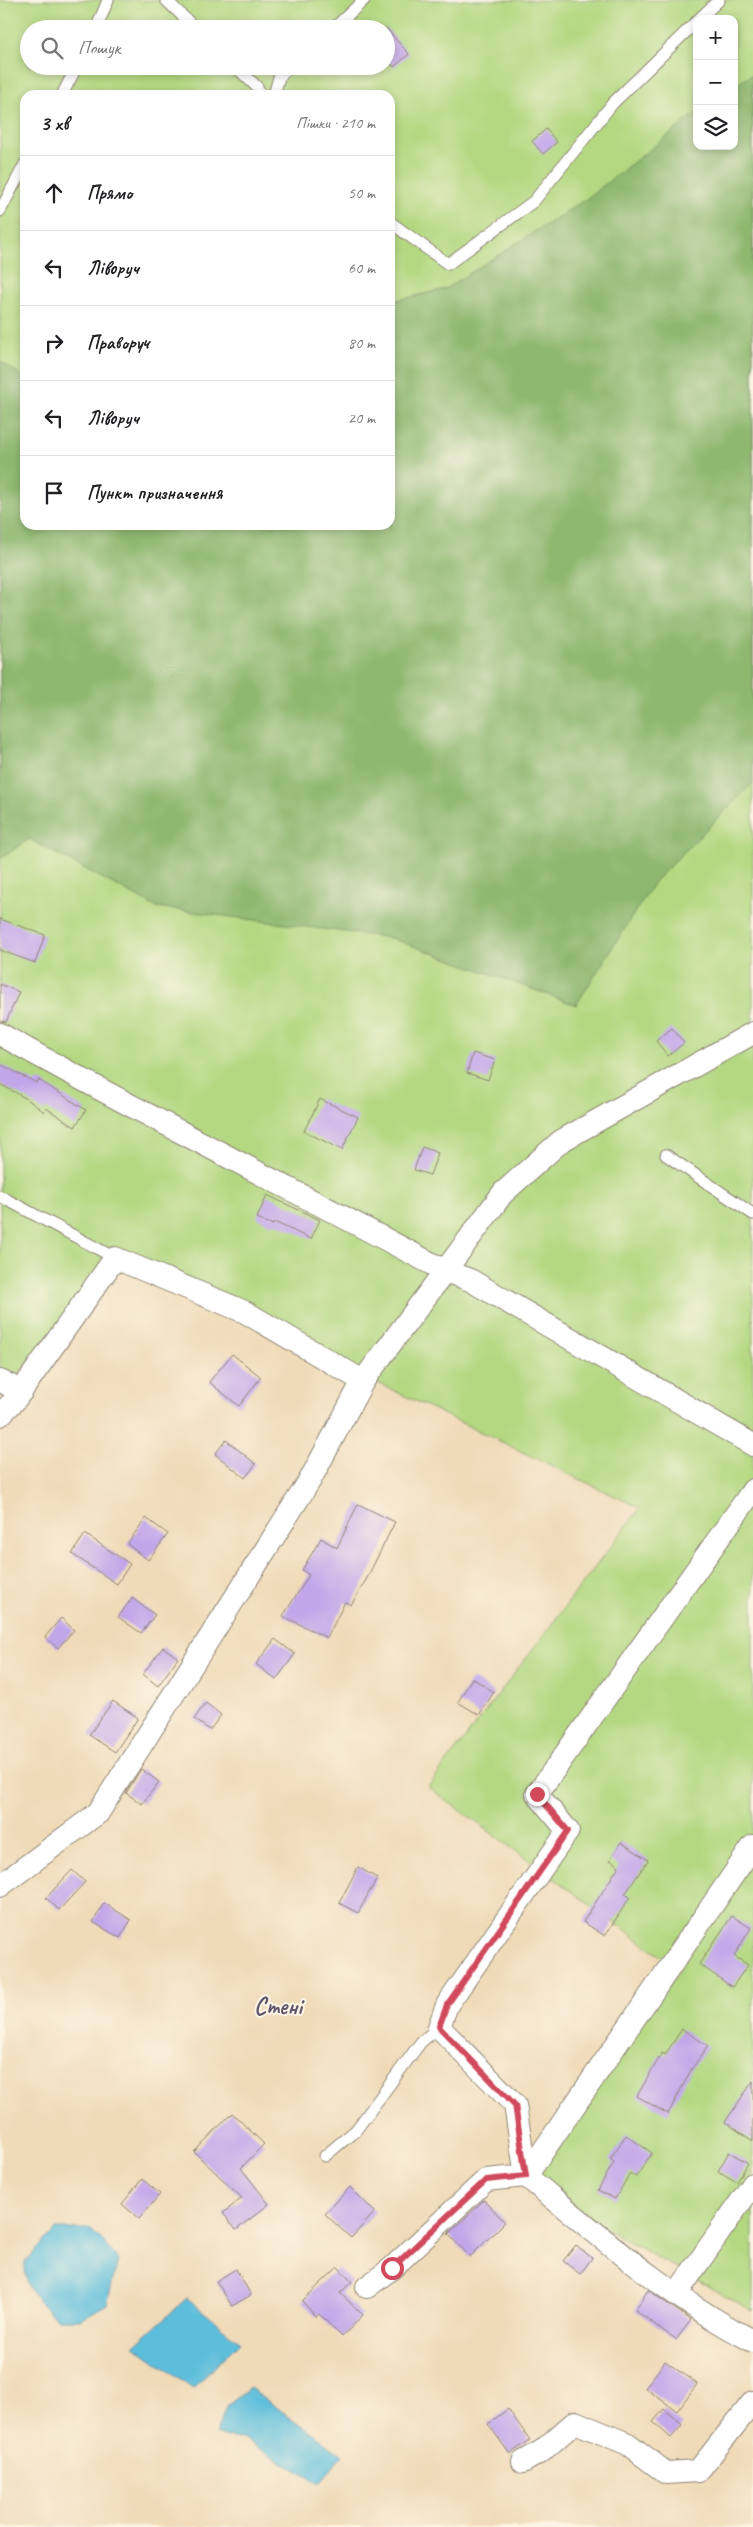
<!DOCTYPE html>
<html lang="uk">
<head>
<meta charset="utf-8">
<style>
	:root { --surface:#fff; --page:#f6f6f6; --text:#202124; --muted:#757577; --line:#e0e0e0 }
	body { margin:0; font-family:Caveat,sans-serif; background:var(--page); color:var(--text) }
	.controls { position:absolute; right:15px; top:15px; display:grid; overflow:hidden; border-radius:10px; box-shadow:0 2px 8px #0003 }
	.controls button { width:45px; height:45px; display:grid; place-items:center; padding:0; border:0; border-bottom:1px solid var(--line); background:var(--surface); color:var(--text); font:25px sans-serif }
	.stop { position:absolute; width:15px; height:15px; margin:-11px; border:4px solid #d1495b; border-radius:50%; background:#fff }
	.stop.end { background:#d1495b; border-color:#fff; box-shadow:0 1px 5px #0008 }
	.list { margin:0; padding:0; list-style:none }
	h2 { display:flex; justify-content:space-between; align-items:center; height:65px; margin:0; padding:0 20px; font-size:21px }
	h2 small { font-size:16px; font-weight:400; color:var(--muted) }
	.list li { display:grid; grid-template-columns:32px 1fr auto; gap:15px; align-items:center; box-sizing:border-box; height:75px; padding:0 20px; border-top:1px solid var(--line) }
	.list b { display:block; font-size:19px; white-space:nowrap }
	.list em { font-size:16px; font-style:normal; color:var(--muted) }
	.icon { flex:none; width:28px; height:28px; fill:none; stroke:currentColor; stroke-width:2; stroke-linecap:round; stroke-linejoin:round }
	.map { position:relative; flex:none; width:753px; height:2527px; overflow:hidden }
	.search { position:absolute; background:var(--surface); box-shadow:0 2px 8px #0003; left:20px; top:20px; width:375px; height:55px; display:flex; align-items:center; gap:12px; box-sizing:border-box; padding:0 18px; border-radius:28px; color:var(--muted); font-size:19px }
	.panel { position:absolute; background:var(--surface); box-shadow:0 2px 8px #0003; left:20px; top:90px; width:375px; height:440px; border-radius:15px }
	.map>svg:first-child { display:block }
</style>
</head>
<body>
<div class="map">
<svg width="753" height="2527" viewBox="0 0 753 2527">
	<rect width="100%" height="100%" fill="#fcf5e5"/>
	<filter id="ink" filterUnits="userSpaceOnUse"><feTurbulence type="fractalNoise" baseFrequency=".02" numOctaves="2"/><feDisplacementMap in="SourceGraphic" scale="10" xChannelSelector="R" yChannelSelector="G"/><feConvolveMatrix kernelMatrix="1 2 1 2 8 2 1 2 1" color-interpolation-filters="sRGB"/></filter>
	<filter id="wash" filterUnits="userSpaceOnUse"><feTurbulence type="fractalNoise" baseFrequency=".0096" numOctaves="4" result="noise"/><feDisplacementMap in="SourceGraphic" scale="20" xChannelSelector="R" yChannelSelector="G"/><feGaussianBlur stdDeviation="1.12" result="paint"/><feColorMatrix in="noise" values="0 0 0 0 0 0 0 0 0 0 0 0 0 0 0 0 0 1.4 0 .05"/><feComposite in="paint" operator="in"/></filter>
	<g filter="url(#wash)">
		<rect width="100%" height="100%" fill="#f0dbb9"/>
		<path fill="#b3d881" stroke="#6f8256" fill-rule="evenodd" d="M0,0H753V2311L521,2182L680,1970L428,1787L640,1508L122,1261L101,1271L0,1397ZM697,19H734V146H697ZM29,29H386V66H29ZM25,95H390V525H25Z"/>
		<path fill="#8eb86f" stroke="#5c724d" d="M753,74V783L654,882L576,1005L391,938L156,907L29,839L0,859V361L25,378V525H390V302L445,289L586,199L697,113V146H734V86Z"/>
		<g fill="#5dbedc" stroke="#447484">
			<path d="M56,2229H90L105,2243L118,2260L107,2304L81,2319H58C37,2300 24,2292 25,2261Z"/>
			<path d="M187,2298L240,2342L193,2388L134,2346Z"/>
			<path d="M250,2388L342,2455L320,2484L243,2439L223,2437L215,2434L228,2405Z"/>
		</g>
		<g id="blocks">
			<g fill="#c1a6ea">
				<path d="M386,28L409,54L394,67L386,58Z"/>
				<path d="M546,129L557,142L543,154L532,141Z"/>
				<path d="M0,919L45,935L35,963L0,950Z"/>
				<path d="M0,984L19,992L6,1022L0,1021Z"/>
				<path d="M672,1028L684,1043L668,1056L656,1041Z"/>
				<path d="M473,1053L495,1060L488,1080L467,1073Z"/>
				<path d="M0,1064L36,1083L39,1080L86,1110L75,1127L46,1108L44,1112L27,1099L0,1084Z"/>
				<path d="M320,1099L358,1117L342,1150L304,1131Z"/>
				<path d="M422,1147L438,1153L430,1175L414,1170Z"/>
				<path d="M267,1195L320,1220L311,1239L274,1222L273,1225L257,1218Z"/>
				<path d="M232,1354L261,1377L239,1406L209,1382Z"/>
				<path d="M226,1440L256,1464L245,1478L215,1454Z"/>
				<path d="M358,1504L395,1522L366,1580L351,1605L345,1602L327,1638L283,1616L309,1575L302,1570L321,1538L337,1548Z"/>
				<path d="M146,1518L168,1534L148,1560L127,1544Z"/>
				<path d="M85,1534L130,1564L117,1584L72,1554Z"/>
				<path d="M132,1598L155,1615L141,1633L118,1617Z"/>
				<path d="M61,1618L74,1630L58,1648L45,1637Z"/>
				<path d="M275,1639L295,1654L276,1680L256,1664Z"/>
				<path d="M163,1647L178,1658L158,1686L143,1674Z"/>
				<path d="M472,1678L494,1692L479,1715L458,1702Z"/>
				<path d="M113,1701L138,1718L115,1752L89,1735Z"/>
				<path d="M206,1703L221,1715L210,1730L194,1719Z"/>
				<path d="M141,1769L159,1782L142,1804L126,1793Z"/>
				<path d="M621,1842L648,1860L625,1894L630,1897L605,1936L583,1922L619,1866L610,1860Z"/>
				<path d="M358,1867L377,1878L358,1913L339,1903Z"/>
				<path d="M72,1870L85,1882L59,1910L46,1898Z"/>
				<path d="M104,1903L131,1920L120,1938L93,1922Z"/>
				<path d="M732,1916L751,1928L734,1956L748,1965L732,1987L699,1964Z"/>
				<path d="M682,2029L708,2046L691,2070L668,2114L637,2096L662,2053L665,2055Z"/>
				<path d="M753,2081V2141L725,2122Z"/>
				<path d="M232,2113L264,2144L241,2168L269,2204L236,2230L223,2213L242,2198L194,2152Z"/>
				<path d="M626,2135L652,2153L636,2177L630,2173L615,2199L598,2190L614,2162L610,2159Z"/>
				<path d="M729,2152L748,2163L737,2182L718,2171Z"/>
				<path d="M142,2179L160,2194L139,2219L122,2204Z"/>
				<path d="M350,2187L375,2212L351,2238L325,2214Z"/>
				<path d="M484,2200L505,2222L470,2257L448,2234Z"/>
				<path d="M576,2245L592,2258L580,2274L563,2261Z"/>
				<path d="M338,2267L352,2282L340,2293L363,2315L342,2337L319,2314L316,2317L302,2301Z"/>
				<path d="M236,2269L251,2295L232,2306L216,2281Z"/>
				<path d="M648,2290L691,2320L676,2340L635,2310Z"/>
				<path d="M665,2361L697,2384L677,2411L645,2388Z"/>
				<path d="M508,2409L530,2440L510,2454L488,2424Z"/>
				<path d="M664,2409L682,2425L671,2438L653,2422Z"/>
			</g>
		</g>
	</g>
	<g filter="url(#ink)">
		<use href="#blocks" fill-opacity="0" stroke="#8e8372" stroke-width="1"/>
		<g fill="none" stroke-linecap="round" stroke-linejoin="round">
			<defs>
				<g id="service">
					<path d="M166,0L196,29"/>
					<path d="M699,19L719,0"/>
					<path d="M96,29L108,0"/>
					<path d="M333,29L364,0"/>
					<path d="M235,66L257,87L261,95"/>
					<path d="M62,95L77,66"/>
					<path d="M274,95L279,77L291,66"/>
					<path d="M0,211L25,164"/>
					<path d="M390,222L448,264L534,201L613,103L697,21"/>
					<path d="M666,1155L753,1214"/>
					<path d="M0,1196L115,1258"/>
					<path d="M325,2156L356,2130L421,2042L439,2027"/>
				</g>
				<g id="minor">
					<path d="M0,1034C146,1117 297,1191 445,1271L470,1280L753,1445"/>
					<path d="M0,1381L22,1391"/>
					<path d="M0,1415L15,1400L115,1258L245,1312L363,1381"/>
					<path d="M753,1490L537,1794L568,1831L447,2005L439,2027L515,2105L526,2176C597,2234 671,2299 753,2341"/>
					<path d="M0,1886L98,1813L310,1480L363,1381L503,1193L561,1141L753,1033"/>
					<path d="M367,2287L392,2268L486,2180L526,2176L753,1846"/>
					<path d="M677,2293L753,2184"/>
					<path d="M523,2462L542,2451L575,2422L628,2444L666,2473L698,2471L753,2402"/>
				</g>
			</defs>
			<use href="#service" stroke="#8e8372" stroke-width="13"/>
			<use href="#minor" stroke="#8e8372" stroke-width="24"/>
			<use href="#service" stroke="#fff" stroke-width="11"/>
			<use href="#minor" stroke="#fff" stroke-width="22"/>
		</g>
	</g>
	<g fill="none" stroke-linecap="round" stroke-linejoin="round" filter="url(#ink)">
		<path stroke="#d1495b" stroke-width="6" d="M392,2268L486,2180L526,2176L515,2105L439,2027L447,2005L568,1831L537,1794"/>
	</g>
	<g text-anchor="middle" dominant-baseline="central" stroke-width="4" stroke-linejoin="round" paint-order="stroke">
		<g font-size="24" font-weight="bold" fill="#60566e" stroke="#fcf5e5">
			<text x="278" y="2006">Стені</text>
		</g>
	</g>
</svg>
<div class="controls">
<button>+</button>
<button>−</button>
<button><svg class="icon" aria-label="layers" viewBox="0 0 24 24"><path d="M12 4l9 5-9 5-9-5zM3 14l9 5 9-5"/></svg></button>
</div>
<div class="stop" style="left:392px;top:2268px"></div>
<div class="stop end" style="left:537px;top:1794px"></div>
<div class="search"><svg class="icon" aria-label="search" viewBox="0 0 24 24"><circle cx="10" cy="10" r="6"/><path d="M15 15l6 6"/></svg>Пошук</div>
<section class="panel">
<h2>3 хв<small>Пішки · 210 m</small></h2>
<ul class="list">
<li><svg class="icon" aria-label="ahead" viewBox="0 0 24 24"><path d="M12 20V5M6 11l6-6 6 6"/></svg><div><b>Прямо</b></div><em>50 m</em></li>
<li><svg class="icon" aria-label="left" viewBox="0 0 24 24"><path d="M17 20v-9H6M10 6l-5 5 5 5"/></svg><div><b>Ліворуч</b></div><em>60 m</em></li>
<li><svg class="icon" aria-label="right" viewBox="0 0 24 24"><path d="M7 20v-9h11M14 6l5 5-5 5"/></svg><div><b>Праворуч</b></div><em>80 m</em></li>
<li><svg class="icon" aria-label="left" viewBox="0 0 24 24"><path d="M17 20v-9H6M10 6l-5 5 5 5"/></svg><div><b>Ліворуч</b></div><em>20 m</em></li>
<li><svg class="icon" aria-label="arrive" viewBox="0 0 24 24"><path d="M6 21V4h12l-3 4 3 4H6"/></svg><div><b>Пункт призначення</b></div></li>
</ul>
</section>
</div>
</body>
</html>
